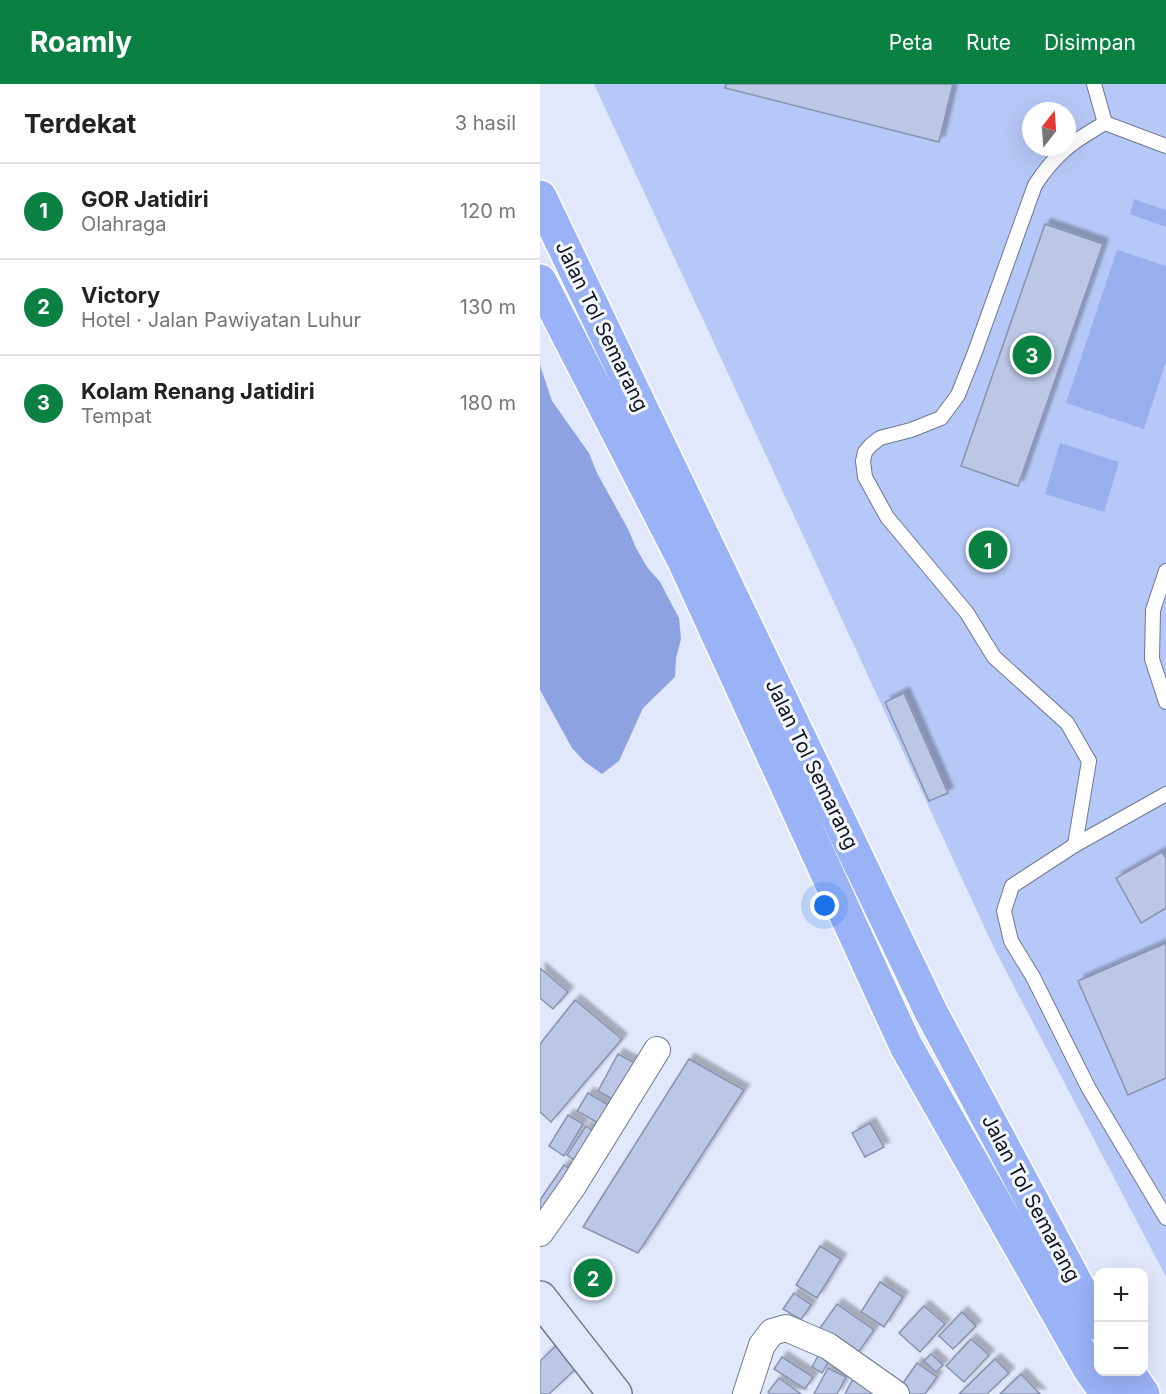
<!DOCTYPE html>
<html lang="id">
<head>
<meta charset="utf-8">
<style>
	:root { --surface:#fff; --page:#f6f6f6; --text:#222; --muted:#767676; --line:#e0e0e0; --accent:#0b8043 }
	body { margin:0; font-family:Inter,sans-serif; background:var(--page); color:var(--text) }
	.controls { position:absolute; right:18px; bottom:18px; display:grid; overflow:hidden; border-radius:12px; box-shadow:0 6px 24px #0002 }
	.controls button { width:54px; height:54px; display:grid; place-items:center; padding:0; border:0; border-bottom:2px solid var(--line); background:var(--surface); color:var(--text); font:30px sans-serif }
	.compass { position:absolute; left:482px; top:18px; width:54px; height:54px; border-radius:50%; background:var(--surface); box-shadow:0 6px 24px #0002; rotate:17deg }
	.you { position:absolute; left:285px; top:822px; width:21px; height:21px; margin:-15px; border:4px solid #fff; border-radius:50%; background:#1a73e8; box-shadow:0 0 0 9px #1a73e833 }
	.badge { display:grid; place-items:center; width:39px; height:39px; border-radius:50%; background:var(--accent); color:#fff; font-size:20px; font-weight:700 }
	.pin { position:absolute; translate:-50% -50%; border:3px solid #fff; box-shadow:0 2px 6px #0006 }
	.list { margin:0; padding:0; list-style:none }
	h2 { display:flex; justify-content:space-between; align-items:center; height:78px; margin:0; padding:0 24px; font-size:26px }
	h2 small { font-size:20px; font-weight:400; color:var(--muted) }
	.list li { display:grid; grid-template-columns:39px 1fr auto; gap:18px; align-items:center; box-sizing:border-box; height:96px; padding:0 24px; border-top:2px solid var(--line) }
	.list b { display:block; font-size:22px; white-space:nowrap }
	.list p { margin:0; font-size:20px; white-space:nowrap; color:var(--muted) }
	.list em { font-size:20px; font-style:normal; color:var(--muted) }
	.map { position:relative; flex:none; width:626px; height:1310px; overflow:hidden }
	header { display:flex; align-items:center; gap:36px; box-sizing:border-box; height:84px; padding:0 30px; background:var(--accent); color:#fff }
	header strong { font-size:28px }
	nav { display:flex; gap:33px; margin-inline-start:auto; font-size:21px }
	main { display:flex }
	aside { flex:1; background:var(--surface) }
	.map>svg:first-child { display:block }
</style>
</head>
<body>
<header>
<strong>Roamly</strong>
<nav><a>Peta</a><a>Rute</a><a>Disimpan</a></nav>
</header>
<main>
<aside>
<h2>Terdekat<small>3 hasil</small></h2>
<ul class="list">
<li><span class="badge">1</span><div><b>GOR Jatidiri</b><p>Olahraga</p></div><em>120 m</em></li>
<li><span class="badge">2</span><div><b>Victory</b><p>Hotel · Jalan Pawiyatan Luhur</p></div><em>130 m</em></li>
<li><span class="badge">3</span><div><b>Kolam Renang Jatidiri</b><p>Tempat</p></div><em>180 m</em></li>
</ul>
</aside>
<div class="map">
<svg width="626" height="1310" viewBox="0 0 626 1310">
	<defs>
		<filter id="shadow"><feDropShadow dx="5.5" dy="-5.5" stdDeviation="1.5" flood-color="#0004"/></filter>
	</defs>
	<rect width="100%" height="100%" fill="#e1e8fb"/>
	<path fill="#b6c8f7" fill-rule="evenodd" d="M54,0H626V1193L456,868ZM491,27H527V63H491Z"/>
	<path fill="#8da3e1" d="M0,281L12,317L49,369L57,389L88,445L96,464L107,483L120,498L139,534L141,555L136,574L135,593L103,624L79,677L62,690L45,678L32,664L0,606Z"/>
	<g fill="#98aeed">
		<path d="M594,115L626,126V143L590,130Z"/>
		<path d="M577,166L626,182V277L604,345L526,319Z"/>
		<path d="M520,359L579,378L564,428L505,410Z"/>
	</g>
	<g fill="#bbc7e5" stroke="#8792ae" stroke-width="1.5" filter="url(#shadow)">
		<path d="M186,0H413L399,58L185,4Z"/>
		<path d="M505,140L563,160L478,402L421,382Z"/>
		<path d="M364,609L408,709L389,717L345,618Z"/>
		<path d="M622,768L626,774V824L601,839L576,794Z"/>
		<path d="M626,859V994L588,1011L538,897Z"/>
		<path d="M0,884L28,908L13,925L0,914Z"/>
		<path d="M35,916L82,955L11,1038L0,1028V960Z"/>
		<path d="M78,970L99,981L79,1019L58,1007Z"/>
		<path d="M149,975L204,1006L98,1169L43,1143Z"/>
		<path d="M48,1009L77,1026L67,1044L37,1027Z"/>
		<path d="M28,1031L43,1040L24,1072L9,1062Z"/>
		<path d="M330,1039L344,1063L325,1073L312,1049Z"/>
		<path d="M46,1042L61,1053L43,1082L27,1071Z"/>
		<path d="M24,1081L38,1090L0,1144V1116Z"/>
		<path d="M280,1162L301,1175L277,1214L256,1201Z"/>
		<path d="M340,1198L363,1213L344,1243L321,1228Z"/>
		<path d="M254,1209L271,1221L261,1236L243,1225Z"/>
		<path d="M297,1220L334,1246L315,1273L278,1247Z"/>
		<path d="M384,1222L405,1240L380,1268L359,1249Z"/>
		<path d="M422,1228L436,1242L413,1265L399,1252Z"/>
		<path d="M431,1255L449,1271L424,1298L406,1282Z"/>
		<path d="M20,1258L41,1280L9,1310H0V1277Z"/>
		<path d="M282,1265L292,1271L282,1289L272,1283Z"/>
		<path d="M391,1270L403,1281L396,1288L384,1277Z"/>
		<path d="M242,1273L273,1293L265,1305L234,1285Z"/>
		<path d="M455,1275L469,1289L447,1310H419Z"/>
		<path d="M377,1279L397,1293L385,1310H367L359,1305Z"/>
		<path d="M288,1284L306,1293L297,1310H274Z"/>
		<path d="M316,1289L337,1310H305Z"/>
		<path d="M481,1290L500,1310H460Z"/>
		<path d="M239,1294L261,1310H231L228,1308Z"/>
	</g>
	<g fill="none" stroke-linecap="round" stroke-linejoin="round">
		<defs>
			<g id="service">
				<path d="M554,0L565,39"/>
				<path d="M626,487L613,526L612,575L626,618"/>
				<path d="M626,710L535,761L472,802L464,827L471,857L493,893L549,1005L626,1134"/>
				<path d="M535,761L549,677L527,639L454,573L427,529L347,433L325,393L323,377L325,368L331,361L340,354L371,346L401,334L418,311L435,268L495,101C516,69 532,58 565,39L626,62"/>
			</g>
			<g id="minor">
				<path d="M0,1149L33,1102L117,966"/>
				<path d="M206,1310L222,1261L232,1248L246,1244L288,1262L356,1310"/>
			</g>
			<path id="secondary" d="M0,1214L75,1310"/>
			<g id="motorway">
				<path d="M0,113L391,928L558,1240"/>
				<path d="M0,197L144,477L366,962L549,1284L567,1310"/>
				<path d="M588,1288L603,1310"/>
			</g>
		</defs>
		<use href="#service" stroke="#6d7793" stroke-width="16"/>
		<use href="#minor" stroke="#6d7793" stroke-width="28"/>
		<use href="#secondary" stroke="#6d7793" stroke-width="36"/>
		<use href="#motorway" stroke="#fff" stroke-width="36"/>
		<use href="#service" stroke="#fff" stroke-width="14"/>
		<use href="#minor" stroke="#fff" stroke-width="26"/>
		<use href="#secondary" stroke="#e1e8fc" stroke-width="33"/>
		<use href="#motorway" stroke="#9ab2f6" stroke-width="33"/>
	</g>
	<g text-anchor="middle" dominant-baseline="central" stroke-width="6" stroke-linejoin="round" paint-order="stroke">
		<g font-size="20" fill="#10141e" stroke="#f3f6fc">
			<text transform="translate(62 242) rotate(64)">Jalan Tol Semarang</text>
			<text transform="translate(272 680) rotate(64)">Jalan Tol Semarang</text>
			<text transform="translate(491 1114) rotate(62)">Jalan Tol Semarang</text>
		</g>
	</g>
</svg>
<div class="controls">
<button>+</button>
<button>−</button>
</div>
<svg class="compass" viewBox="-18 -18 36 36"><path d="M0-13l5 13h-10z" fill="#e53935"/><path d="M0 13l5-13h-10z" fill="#767676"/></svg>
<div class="you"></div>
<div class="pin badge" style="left:448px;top:466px">1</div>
<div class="pin badge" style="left:53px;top:1194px">2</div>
<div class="pin badge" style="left:492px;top:271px">3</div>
</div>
</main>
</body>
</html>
